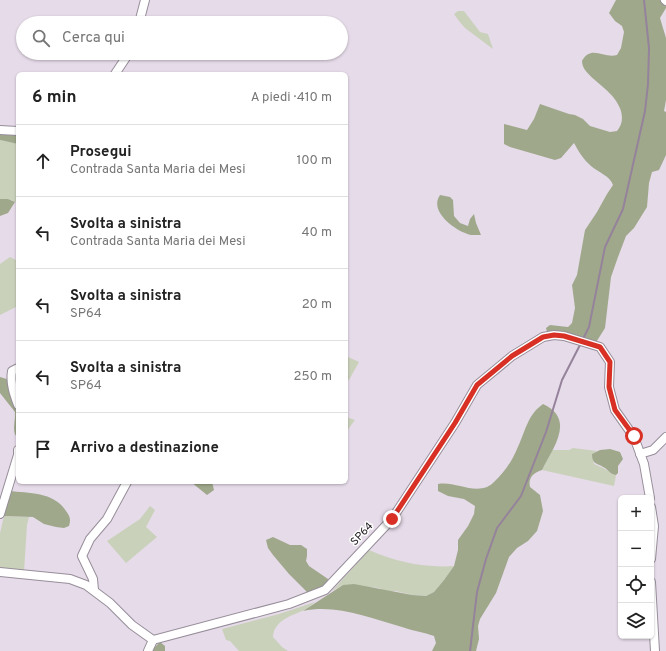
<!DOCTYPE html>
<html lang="it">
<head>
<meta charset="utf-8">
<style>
	:root { --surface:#fff; --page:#f6f6f6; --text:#222; --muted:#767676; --line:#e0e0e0 }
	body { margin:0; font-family:Overpass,sans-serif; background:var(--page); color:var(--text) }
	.controls { position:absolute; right:12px; bottom:12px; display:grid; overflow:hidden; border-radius:6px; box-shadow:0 1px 3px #0004 }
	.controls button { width:36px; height:36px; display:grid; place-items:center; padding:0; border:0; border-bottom:1px solid var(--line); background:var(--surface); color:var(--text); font:20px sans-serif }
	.stop { position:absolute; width:12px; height:12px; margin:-9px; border:3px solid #d93025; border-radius:50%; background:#fff }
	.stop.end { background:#d93025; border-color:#fff; box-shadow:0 1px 4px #0008 }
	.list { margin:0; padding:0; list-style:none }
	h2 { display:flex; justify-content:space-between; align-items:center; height:52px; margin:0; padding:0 16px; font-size:17px }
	h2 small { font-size:13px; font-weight:400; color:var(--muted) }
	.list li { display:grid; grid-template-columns:26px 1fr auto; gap:12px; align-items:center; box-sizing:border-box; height:72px; padding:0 16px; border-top:1px solid var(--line) }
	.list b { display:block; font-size:15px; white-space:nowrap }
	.list p { margin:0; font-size:13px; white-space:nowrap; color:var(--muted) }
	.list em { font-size:13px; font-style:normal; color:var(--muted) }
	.icon { flex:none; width:22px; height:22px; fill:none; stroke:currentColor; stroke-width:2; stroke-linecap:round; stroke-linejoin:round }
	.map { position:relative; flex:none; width:666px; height:651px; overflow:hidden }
	.search { position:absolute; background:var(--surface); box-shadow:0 1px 3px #0004; left:16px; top:16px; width:332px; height:44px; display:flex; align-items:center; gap:10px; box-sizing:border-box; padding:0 14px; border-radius:22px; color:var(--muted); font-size:15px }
	.panel { position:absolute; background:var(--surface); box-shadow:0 1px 3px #0004; left:16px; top:72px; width:332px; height:412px; border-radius:6px }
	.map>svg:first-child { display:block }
</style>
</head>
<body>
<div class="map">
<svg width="666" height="651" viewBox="0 0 666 651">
	<rect width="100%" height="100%" fill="#e6dbe9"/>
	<g fill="#cad1bb">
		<path d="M458,11H464L480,32L488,34L493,49L465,28L459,21L454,14Z"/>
		<path d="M0,140L18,144V203L8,199H0Z"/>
		<path d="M10,257L18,261V306L0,315V264Z"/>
		<path d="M346,356L359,362L349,380L346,379Z"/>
		<path d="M346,417L355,420L346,432Z"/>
		<path d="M573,448L597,451L592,454L594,464L605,469L612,474L616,475L614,486L542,470L552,450H569Z"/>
		<path d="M150,506L155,510L146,527L157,537L126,563L107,541L140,519Z"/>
		<path d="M4,516L29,517L27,525L24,572L0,571V533Z"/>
		<path d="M369,550C396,562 424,568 454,566L444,580L434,592L426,596L412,595L396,591L388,592L379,588L368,587L343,585L332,591Z"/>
		<path d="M315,602C311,605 307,609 302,611C290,616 274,621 273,637L282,647L288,651H239L230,641L226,640L222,629L279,614Z"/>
	</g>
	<g fill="#9fa88b">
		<path d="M616,0H663L666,3V8L660,18L666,38V100L664,111L666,112V155L659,170L652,172L649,183L647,207L634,228L626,236L618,257L611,277L605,328L595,344L547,332L546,328L550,325L568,327L572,323L575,308L572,285L577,275L585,230L597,212L607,194L613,185C610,176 598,172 591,166C583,159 579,152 574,143L561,158L555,160L510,147L504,144V124L527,130L534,119L540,104L569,114L575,115L583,119L590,126L610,132L617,131C622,125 623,119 621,111C615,92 597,85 585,70C583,67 582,64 582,61C591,44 604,59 617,55L621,48L624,32L622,26L615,21L609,13Z"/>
		<path d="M0,132L18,133V144L0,140Z"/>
		<path d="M440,195L450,197L453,200L454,216L460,223L468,226L470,219L474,214L476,223L481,235C478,235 474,235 471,235C457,232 428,212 440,195Z"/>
		<path d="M0,199H8L15,202L8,213L0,216Z"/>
		<path d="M0,377L10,380L18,388V438C11,432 16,421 15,412L0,393Z"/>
		<path d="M543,404C576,419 553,448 542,470C533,473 528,478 530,487L540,495L543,511L537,531L528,541L517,548L509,557L496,593L480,619L478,626L479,639L476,651H432L436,643L434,636C424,632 412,631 402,627C369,618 337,604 303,611L343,585L354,584L412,595L426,596L434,592L444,580L454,566L458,550V540L468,526L474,514L475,506L464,499L448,496L438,491V484C454,481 471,493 487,487C489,486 492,484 494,482C504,473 512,461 517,449C525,433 527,415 543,404Z"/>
		<path d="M610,449L620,452L623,459L618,466V473L616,475C610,474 609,471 605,468C598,463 592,465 592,454L600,450Z"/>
		<path d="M191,482H212L214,490L207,495Z"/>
		<path d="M9,491C29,493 54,492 66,511C70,516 71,520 69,526L64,528L56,527L44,524L33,517L4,516Z"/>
		<path d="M273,537L290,545H301L307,549V556L306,561L309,566L328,579L327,585L309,596L306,591L289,574L273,555L268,548L266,540Z"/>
		<path d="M160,642L165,646V651H151Z"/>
	</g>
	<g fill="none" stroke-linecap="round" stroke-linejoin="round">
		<g stroke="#95829b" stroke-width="2">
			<path d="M583,339L589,327L605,247L623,209L645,111L648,84L649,48L644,0"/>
			<path d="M470,651L477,592L486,559L497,528L521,496L546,432L562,380L581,343"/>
		</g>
		<defs>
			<g id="minor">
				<path d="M665,0L666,1"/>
				<path d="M139,23L145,0"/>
				<path d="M115,74L129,53"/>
				<path d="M0,130L18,131"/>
				<path d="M18,368L12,371C10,383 14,394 18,405"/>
				<path d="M640,454L653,450L666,437"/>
				<path d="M651,507L654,526L651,559"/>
				<path d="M0,514L18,455V450"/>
				<path d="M0,572L70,579L86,585L110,603L132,625L153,640"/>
				<path d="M651,582L655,651"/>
				<path d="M94,590L93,579L82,556L90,539L107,519L127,482"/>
				<path d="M153,640L289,604L325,590L392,519L455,423L477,385L512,356L543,337L554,335L564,336L600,347L610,362L609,387L615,410L634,437L644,464L650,498"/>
				<path d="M148,651L153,640"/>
			</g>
		</defs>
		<use href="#minor" stroke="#978e9a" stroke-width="10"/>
		<use href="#minor" stroke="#fff" stroke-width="8"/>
	</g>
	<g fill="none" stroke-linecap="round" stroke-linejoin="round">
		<path stroke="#d93025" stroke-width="5" d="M392,519L455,423L477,385L512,356L543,337L554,335L564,336L600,347L610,362L609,387L615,410L634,436"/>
	</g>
	<g text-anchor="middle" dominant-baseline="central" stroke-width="3" stroke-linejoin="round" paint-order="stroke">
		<g font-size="11" fill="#1c181d" stroke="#fff">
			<text transform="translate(362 534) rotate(-47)">SP64</text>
		</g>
	</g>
</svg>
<div class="controls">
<button>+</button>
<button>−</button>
<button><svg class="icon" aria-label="locate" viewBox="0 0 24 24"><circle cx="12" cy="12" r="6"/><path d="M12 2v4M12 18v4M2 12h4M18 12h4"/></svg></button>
<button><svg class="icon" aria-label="layers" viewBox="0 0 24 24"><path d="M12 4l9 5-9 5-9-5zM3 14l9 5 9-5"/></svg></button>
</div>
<div class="stop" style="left:634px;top:436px"></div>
<div class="stop end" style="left:392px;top:519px"></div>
<div class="search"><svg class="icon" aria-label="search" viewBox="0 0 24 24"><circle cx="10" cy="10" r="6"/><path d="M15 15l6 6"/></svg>Cerca qui</div>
<section class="panel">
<h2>6 min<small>A piedi · 410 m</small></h2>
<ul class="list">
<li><svg class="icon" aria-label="ahead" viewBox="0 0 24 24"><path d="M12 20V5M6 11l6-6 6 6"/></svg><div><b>Prosegui</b><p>Contrada Santa Maria dei Mesi</p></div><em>100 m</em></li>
<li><svg class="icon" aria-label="left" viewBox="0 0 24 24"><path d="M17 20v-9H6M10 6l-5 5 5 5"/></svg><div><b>Svolta a sinistra</b><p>Contrada Santa Maria dei Mesi</p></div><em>40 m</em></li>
<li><svg class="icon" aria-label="left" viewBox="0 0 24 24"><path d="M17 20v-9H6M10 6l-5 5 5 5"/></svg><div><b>Svolta a sinistra</b><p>SP64</p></div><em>20 m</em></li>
<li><svg class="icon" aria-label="left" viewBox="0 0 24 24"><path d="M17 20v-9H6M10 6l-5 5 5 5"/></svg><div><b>Svolta a sinistra</b><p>SP64</p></div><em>250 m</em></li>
<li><svg class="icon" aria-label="arrive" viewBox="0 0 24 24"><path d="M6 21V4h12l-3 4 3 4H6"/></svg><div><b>Arrivo a destinazione</b></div></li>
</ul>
</section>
</div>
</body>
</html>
